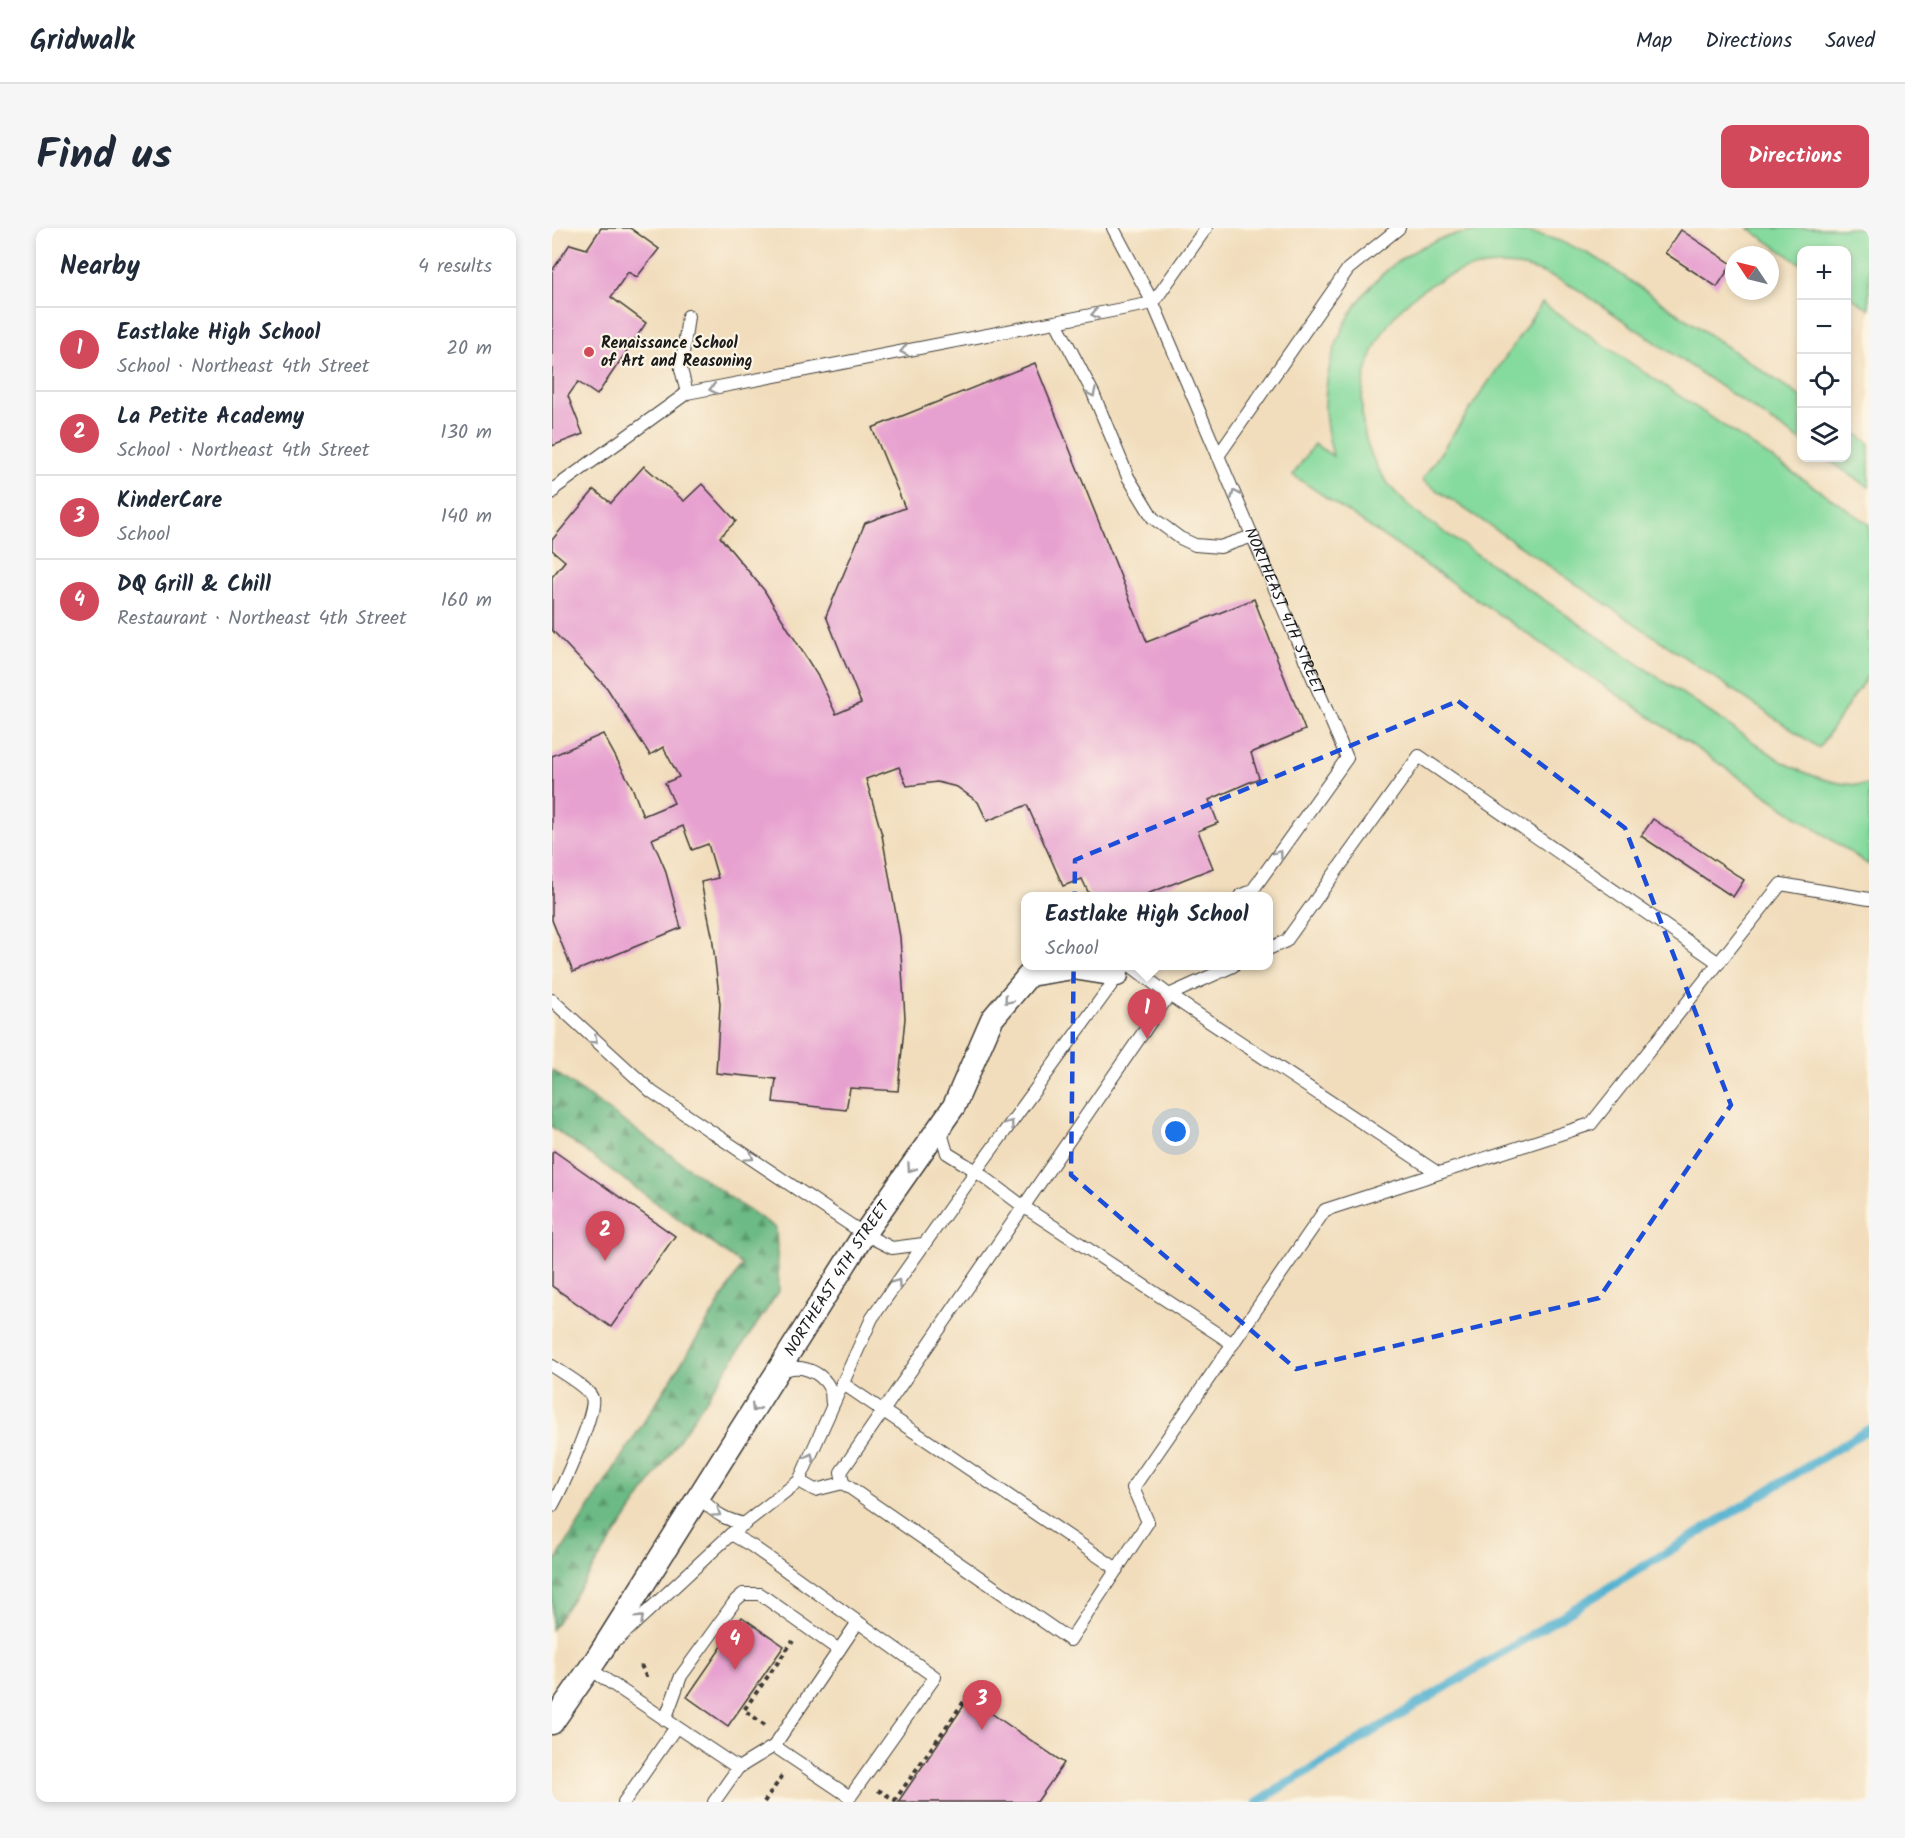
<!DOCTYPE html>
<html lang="en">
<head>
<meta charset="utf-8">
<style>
	:root { --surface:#fff; --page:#f6f6f7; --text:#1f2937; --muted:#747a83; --line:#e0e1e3; --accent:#d1495b }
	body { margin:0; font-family:Kalam,sans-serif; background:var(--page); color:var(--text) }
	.controls { position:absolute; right:18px; top:18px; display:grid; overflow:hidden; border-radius:12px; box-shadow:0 3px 9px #0003 }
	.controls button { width:54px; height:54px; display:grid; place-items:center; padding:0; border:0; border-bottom:2px solid var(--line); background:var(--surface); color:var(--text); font:30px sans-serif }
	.compass { position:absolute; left:1173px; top:18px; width:54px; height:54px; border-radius:50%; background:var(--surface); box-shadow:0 3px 9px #0003; rotate:305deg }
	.you { position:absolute; left:624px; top:904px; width:21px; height:21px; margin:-15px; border:4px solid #fff; border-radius:50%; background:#1a73e8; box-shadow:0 0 0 9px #1a73e833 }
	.badge { display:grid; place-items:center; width:39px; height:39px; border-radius:50%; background:var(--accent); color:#fff; font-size:20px; font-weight:700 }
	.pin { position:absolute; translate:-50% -50px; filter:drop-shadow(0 2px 3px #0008) }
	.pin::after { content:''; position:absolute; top:32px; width:21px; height:18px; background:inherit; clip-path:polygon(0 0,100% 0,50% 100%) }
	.popup { position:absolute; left:469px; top:664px; width:252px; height:78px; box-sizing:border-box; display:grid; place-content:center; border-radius:12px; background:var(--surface); filter:drop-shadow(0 2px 4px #0005); font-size:20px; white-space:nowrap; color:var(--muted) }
	.popup b { font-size:22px; color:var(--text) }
	.popup::after { content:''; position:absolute; left:50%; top:100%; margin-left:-12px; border:12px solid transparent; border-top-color:var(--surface) }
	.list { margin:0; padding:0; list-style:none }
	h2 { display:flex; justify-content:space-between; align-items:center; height:78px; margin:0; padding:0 24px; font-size:26px }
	h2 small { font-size:20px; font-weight:400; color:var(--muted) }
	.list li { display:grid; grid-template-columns:39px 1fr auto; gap:18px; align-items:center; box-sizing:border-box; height:84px; padding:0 24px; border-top:2px solid var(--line) }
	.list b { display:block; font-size:22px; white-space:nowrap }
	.list p { margin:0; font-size:20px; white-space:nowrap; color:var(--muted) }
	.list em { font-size:20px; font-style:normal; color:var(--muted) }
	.icon { flex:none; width:33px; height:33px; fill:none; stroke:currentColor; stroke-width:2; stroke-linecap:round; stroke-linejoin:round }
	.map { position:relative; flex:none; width:1317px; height:1574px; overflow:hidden; border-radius:12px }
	header { display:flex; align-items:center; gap:36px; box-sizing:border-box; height:84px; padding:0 30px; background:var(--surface); border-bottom:2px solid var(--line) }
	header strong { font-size:28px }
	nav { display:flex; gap:33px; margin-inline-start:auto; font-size:21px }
	.intro { display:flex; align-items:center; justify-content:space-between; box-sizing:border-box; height:144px; padding:0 36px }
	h1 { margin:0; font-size:42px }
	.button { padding:15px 27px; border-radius:12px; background:var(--accent); color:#fff; font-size:21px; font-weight:700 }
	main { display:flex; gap:36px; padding:0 36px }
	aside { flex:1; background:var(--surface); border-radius:12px; box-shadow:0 3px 9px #0003 }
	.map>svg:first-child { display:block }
</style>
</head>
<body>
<header>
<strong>Gridwalk</strong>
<nav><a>Map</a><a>Directions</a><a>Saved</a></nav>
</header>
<div class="intro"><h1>Find us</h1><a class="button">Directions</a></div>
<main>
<aside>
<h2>Nearby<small>4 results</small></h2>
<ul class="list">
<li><span class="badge">1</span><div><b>Eastlake High School</b><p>School · Northeast 4th Street</p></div><em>20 m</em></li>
<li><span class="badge">2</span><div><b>La Petite Academy</b><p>School · Northeast 4th Street</p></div><em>130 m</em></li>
<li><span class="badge">3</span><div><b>KinderCare</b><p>School</p></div><em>140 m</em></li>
<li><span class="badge">4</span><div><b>DQ Grill &amp; Chill</b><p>Restaurant · Northeast 4th Street</p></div><em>160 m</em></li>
</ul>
</aside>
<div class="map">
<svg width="1317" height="1574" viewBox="0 0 1317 1574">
	<defs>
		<pattern id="forest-firs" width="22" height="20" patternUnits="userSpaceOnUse" patternTransform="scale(1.5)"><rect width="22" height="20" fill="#6cba85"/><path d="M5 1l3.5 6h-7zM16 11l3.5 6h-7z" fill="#58966c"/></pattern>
	</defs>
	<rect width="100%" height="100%" fill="#fcf5e5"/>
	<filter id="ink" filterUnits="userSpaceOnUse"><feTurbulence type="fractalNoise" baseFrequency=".0167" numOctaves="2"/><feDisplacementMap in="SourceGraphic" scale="12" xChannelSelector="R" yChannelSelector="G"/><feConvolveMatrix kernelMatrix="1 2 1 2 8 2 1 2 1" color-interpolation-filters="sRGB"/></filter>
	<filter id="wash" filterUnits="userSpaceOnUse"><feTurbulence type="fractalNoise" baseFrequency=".008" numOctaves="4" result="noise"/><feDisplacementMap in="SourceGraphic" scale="24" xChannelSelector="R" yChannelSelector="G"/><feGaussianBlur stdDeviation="1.35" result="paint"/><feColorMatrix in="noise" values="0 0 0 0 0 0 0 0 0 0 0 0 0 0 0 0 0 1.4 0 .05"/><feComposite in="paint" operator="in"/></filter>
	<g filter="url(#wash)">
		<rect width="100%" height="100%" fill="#f1ddbc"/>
		<path fill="url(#forest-firs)" stroke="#446b50" stroke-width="1.5" d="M0,842L193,980L224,1000L227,1063L0,1401V1338L160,1087L190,1037L0,899Z"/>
		<g fill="#85da9e" stroke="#507b5d" stroke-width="1.5">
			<path d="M1196,0H1317V81L1295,66L1294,22H1250L1249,36Z"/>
			<path d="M943,1C983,3 1010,11 1046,31L1249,169V213L1025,61C1006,51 987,41 965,38C865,26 785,126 817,221C827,249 847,271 870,289L1231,534C1259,549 1285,558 1317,557V637L741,247L762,216L781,228C777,212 773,195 773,178C774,104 818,37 888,11C906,5 924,3 943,1Z"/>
			<path d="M990,75L1317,296V446L1267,520L870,252Z"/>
			<path d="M1295,199L1317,215V259L1273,230H1294Z"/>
		</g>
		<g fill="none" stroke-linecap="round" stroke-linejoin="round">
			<path stroke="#51b1d0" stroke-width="9" d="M705,1574L1317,1201"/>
		</g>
		<g id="blocks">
			<g fill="#e7a1d0">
				<path d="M49,0H78L107,21L85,49L76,44L59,69L94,95L45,167L26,154L16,168L31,206L0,218V43L18,16L35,21Z"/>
				<path d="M1129,2L1180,36L1165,59L1113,25Z"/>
				<path d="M483,135L595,414L702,371L753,502L699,525L707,550L657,572L666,595L646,603L661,640L590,668H538L530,651L511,658L475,577L435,593L426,574L405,559L385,554L355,558L347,539L314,551L330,607L348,709L353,790L346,863L298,860L294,882L221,874L224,851L164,845L168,776L160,707L149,654L166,650L156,616L140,622L131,598L100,611L113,641L129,700L21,744L0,692V528L51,506L80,559L91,588L122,575L113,555L127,549L111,519L98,527L55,460L0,402V349L13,333L0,322V312L42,262L59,275L92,238L132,273L150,256L184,293L168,309L212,362L267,450L284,486L309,475L274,388L313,295L353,280L320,200Z"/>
				<path d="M1101,591L1192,652L1181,669L1089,608Z"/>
				<path d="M2,923L123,1008L59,1099L0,1058V925Z"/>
				<path d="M190,1389L232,1418L176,1498L135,1469Z"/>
				<path d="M417,1470L512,1535L485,1574H346Z"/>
			</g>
		</g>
	</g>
	<g filter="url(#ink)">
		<use href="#blocks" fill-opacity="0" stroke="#3c3934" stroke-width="1.5"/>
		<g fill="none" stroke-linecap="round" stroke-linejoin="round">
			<defs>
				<g id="service">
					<path id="s1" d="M561,0L601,75L795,530L700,663L688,668"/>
					<path d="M504,94L541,165L576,249L601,290L628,310L643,317L668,319L701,308"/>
					<path d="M135,165L129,141L136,88"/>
					<path d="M666,228L796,41L847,0"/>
					<path d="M0,265L3,260L135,165L601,75L654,0"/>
					<path d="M716,721L734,713L867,528L1167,735"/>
					<path d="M579,738L617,767L886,945"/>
					<path d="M681,738L617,767L289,1244L291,1255L518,1412L596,1294L581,1260L773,982L1039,896L1229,656L1317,671"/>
					<path d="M0,772L100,864L312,1006L340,1020L371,1016"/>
					<path d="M395,897L390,908L395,925L424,943L472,979L681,1116"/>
					<path d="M0,1138C10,1145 36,1159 40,1170C45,1184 9,1262 0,1278"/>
					<path d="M227,1146C243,1133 269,1142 278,1161C280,1164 279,1171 280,1175"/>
					<path d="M290,1155L565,1341"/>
					<path d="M247,1253L263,1262L291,1255"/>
					<path d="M151,1263L150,1271C163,1286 174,1292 193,1296"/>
					<path d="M179,1306L200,1318L306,1394L222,1518L186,1540"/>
					<path d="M66,1411L179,1306L247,1253L320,1090L424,943L573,738"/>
					<path d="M38,1441L186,1540L162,1574"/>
					<path d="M113,1492L129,1448L184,1372L191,1366H208L287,1422"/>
					<path d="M222,1518L298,1569L383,1449L306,1394"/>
					<path d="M72,1574L124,1499"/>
				</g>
				<g id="minor">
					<path id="s2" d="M0,1495L45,1430L312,1006L402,878L440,791L477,747L521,740L565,747"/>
				</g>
			</defs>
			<use href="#service" stroke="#3c3934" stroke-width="14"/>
			<use href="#minor" stroke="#3c3934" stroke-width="25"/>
			<g stroke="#3c3934" stroke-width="4" stroke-dasharray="4.5 4.5" stroke-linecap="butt">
				<path d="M89,1437L96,1453"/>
				<path d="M213,1497L192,1482L241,1413"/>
				<path d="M326,1562L343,1572L422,1459"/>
				<path d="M212,1574L231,1547"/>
			</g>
			<use href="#service" stroke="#fff" stroke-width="12"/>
			<use href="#minor" stroke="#fff" stroke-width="22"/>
		</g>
		<defs><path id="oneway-chevron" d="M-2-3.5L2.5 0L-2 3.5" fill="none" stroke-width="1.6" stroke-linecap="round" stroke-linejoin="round" transform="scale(1.5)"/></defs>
		<g stroke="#999">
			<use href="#oneway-chevron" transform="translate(543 86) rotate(169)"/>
			<use href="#oneway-chevron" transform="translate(352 123) rotate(169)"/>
			<use href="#oneway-chevron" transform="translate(161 161) rotate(169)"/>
			<use href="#oneway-chevron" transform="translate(540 165) rotate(65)"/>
			<use href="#oneway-chevron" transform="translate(683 266) rotate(-113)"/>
			<use href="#oneway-chevron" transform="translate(727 626) rotate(-54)"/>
			<use href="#oneway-chevron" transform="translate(456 772) rotate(130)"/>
			<use href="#oneway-chevron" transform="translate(42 812) rotate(42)"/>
			<use href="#oneway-chevron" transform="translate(458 896) rotate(-54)"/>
			<use href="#oneway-chevron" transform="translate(198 929) rotate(34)"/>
			<use href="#oneway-chevron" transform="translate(359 940) rotate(125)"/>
			<use href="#oneway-chevron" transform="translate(345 1055) rotate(-55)"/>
			<use href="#oneway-chevron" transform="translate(203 1180) rotate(122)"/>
			<use href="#oneway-chevron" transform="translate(258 1229) rotate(-66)"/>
			<use href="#oneway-chevron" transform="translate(165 1285) rotate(35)"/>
			<use href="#oneway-chevron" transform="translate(88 1391) rotate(-43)"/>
		</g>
	</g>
	<path fill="none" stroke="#1d4ed8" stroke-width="4.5" stroke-dasharray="12 8" stroke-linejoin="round" d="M906,473L1073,600L1179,877L1047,1070L744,1141L519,947L523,632Z"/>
	<circle fill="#d1495b" stroke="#fcf5e5" stroke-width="2" cx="37" cy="124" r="6"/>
	<g text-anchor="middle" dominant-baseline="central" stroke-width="4.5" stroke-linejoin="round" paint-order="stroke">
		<g font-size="16" font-weight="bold" fill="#1c1c1c" stroke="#fcf5e5" text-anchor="start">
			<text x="49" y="115">Renaissance School<tspan x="49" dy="18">of Art and Reasoning</tspan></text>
		</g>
		<g font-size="16" fill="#1c1c1c" stroke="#fcf5e5">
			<text stroke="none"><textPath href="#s1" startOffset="420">NORTHEAST 4TH STREET</textPath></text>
			<text stroke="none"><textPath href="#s2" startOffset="528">NORTHEAST 4TH STREET</textPath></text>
		</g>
	</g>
</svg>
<div class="controls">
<button>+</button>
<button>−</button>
<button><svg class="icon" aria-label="locate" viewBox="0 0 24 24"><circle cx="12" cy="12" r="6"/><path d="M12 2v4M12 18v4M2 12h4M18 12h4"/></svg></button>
<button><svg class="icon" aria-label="layers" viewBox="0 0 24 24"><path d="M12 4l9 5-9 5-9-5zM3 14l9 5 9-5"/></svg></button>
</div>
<svg class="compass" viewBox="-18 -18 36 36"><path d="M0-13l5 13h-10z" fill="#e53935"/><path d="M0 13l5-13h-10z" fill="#747a83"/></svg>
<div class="you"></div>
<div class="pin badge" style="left:595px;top:811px">1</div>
<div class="popup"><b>Eastlake High School</b>School</div>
<div class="pin badge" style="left:53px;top:1033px">2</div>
<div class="pin badge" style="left:430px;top:1502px">3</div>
<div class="pin badge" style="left:183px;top:1442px">4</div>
</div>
</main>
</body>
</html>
